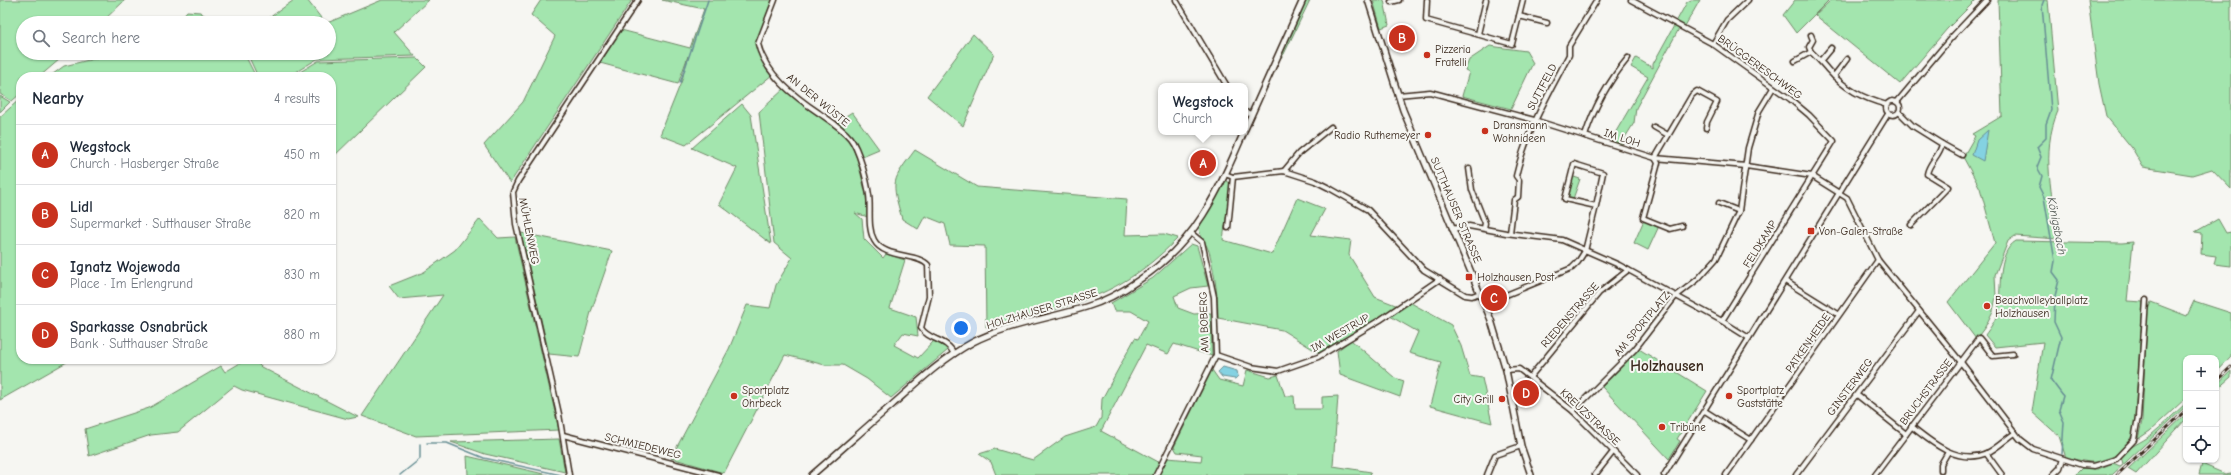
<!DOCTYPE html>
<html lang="en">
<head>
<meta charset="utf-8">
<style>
	:root { --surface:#fff; --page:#f2f2f3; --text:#1f2937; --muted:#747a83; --line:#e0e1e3; --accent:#c8321e }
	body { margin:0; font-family:"Comic Neue",sans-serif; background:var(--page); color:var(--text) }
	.controls { position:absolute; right:12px; bottom:12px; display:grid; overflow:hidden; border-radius:8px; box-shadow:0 1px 3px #0004 }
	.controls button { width:36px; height:36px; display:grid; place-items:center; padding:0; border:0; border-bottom:1px solid var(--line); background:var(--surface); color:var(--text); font:20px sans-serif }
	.you { position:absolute; left:961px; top:328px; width:14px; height:14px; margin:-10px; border:3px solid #fff; border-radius:50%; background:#1a73e8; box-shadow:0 0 0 6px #1a73e833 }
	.badge { display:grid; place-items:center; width:26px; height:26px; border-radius:50%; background:var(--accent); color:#fff; font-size:13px; font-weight:700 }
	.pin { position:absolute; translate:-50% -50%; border:2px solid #fff; box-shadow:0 1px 4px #0006 }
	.popup { position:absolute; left:1158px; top:83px; width:90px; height:52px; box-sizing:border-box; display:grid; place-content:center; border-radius:8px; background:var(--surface); filter:drop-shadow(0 1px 3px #0005); font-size:13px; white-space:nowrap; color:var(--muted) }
	.popup b { font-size:15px; color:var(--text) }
	.popup::after { content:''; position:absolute; left:50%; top:100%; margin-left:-8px; border:8px solid transparent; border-top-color:var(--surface) }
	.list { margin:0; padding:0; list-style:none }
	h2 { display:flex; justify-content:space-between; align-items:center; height:52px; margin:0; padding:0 16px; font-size:17px }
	h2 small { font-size:13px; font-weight:400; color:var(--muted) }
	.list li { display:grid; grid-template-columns:26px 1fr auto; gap:12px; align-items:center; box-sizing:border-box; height:60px; padding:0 16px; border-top:1px solid var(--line) }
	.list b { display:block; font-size:15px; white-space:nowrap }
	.list p { margin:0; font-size:13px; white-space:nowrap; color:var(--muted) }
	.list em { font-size:13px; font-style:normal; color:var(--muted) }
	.icon { flex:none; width:22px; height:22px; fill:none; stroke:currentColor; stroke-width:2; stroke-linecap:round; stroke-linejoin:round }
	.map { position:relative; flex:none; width:2231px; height:475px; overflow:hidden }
	.search { position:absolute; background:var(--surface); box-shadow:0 1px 3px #0004; left:16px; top:16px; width:320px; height:44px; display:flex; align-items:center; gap:10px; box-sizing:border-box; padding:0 14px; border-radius:22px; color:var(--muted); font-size:15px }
	.panel { position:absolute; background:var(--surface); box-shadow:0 1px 3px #0004; left:16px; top:72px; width:320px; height:292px; border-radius:16px }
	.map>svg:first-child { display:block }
</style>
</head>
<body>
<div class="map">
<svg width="2231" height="475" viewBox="0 0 2231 475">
	<rect width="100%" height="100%" fill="#f6f6f2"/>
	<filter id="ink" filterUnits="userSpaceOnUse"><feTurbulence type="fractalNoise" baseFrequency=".025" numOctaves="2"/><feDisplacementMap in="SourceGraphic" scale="8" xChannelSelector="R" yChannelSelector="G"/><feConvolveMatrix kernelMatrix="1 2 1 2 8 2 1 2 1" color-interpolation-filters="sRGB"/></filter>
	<g filter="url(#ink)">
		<g fill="#a3e5ae" stroke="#6f8866">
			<path d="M0,0H125L101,23H23V53H67L39,77H21V93L12,101L0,94Z"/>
			<path d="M294,0H307L325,23H262Z"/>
			<path d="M382,0H429L394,32L415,56L317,59L288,77H258L247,53H329L327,23Z"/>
			<path d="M541,0H632L510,183L484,145L523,102L555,36L531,15Z"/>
			<path d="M662,0H772L756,44L772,75L686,145L660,135L682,80L688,56L678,84L600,63L621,30L690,48L704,9Z"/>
			<path d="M1305,0H1310L1284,54L1278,61Z"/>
			<path d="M1373,0H1384L1389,25L1381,28Z"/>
			<path d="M1691,0H1700L1685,26L1681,25L1636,108L1634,123L1621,144L1611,140L1648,77L1631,67L1636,58L1653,68V64L1687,2Z"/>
			<path d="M1795,0H1829L1796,33L1783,15Z"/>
			<path d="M1831,0H1976L1947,29L1900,84L1815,15Z"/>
			<path d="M1998,0H2048L2058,111C2040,152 2053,197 2058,239L2015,236L2008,241L1995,275L1996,297L1993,311L1985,327L1976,339L1948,302L1995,243L1980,188L1963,157L1975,136L1972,134L2002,116Z"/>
			<path d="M2088,0H2231V189L2212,169L2192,175L2143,167L2132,148L2106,116L2099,84Z"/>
			<path d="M187,11L200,12L215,23H177Z"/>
			<path d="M973,34L994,54L963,126L927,96Z"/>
			<path d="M1490,46L1526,51L1533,63L1511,109L1462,96L1469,72L1465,70L1469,60Z"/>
			<path d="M118,53H244L256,77H49L64,66Z"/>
			<path d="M417,58L426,67L331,159V77H292L318,61Z"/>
			<path d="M785,88L849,139L857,158L866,195L868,217L855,213L862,219L864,239L883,258L886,254L905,260L890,308L916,317L918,336L903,333L894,345L918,358L933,342V339L940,342L948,350L891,398L867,379L843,365H825L785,355L724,473L671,458L729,349L747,305L770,308L776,285L792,258L774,243L759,112Z"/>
			<path d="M0,96L10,102L0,112Z"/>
			<path d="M21,98V359H72L0,400V117Z"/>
			<path d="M742,104L751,115L771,244L719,204L737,168L692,148Z"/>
			<path d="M852,112L879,149L860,157L853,139L835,123Z"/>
			<path d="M915,150L977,187L1127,199L1125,235L1164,234L1178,238C1161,255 1144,270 1123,282C1084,306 1030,315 986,327L985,246L950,245L945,224L925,216L918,229L902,219C891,180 891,182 915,150Z"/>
			<path d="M1571,176L1580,179L1573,199L1566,198Z"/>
			<path d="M1226,181L1231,183L1223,240L1272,254L1297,198L1325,209L1311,235L1351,240L1349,255L1375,297L1398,306L1319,353L1282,330L1218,318C1218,297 1215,276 1210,255C1208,245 1199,237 1199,227Z"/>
			<path d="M480,219L498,238L515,237L559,430L416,436L362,416L443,295L399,299L389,286L424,272L455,250Z"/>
			<path d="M2218,219L2226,233L2231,232V266L2214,264L2216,256L2201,254L2202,233L2195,232Z"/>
			<path d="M1644,220L1659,226L1648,250L1634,243Z"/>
			<path d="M521,233L612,251L591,312L579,357L549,354Z"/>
			<path d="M2016,241L2122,243L2133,242L2127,301L2143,302L2134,430C2129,446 2114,460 2098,462C2088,463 2076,459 2066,458L2059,436L2032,412L2043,342L1995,347L1985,335C1990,328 1996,320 1998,311C2002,291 1996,253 2016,241Z"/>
			<path d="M1191,244L1197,246L1208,286L1191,288L1174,296L1178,308L1194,314L1211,313L1212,356L1174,344L1168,354L1146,345L1101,431L1164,465L1168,458L1201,461L1202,455L1177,452L1174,447L1212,370L1219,380L1243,386L1247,370L1270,377L1278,375L1285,396H1294L1295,409H1322V397L1338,396L1333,466L1371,472L1370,475H996L991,462L979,454L995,449L1033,460L1065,437L1096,427L1101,418L1102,399L1135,338L1138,339L1148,321L1131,311H1114L1111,303L1153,278Z"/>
			<path d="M2194,301L2231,313V356L2216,372V358H2186V398L2150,431L2138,439L2142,421L2147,312L2151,302L2187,316Z"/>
			<path d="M1411,303L1451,325L1461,346L1470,376L1482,378L1492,423L1430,406L1441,362L1409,353L1418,332L1390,316Z"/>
			<path d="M1351,340L1395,378L1404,381L1400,397L1340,375L1337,351Z"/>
			<path d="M1639,349L1707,391L1677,439L1680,441L1669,459L1602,387Z"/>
			<path d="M247,359H253L261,367L358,417L348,419L242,390L234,386L178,432L151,435L89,456L85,429L149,408L221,366L225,372Z"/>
			<path d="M2231,371V377L2216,390V385Z"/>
			<path d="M2186,403V406L2112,475H2075L2082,468L2098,469L2113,463L2120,466L2123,464L2121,456C2129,446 2141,443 2151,435C2163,425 2174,414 2186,403Z"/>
			<path d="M2186,414V419L2136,474L2128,469Z"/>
			<path d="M559,439L565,472L485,454L451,442Z"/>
			<path d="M467,456L548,475H468Z"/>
			<path d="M2202,464L2225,474L2231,473V475H2199Z"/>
		</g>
		<g fill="#84d2e2" stroke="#678f94">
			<path d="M1988,130L1983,161L1972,155L1977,140Z"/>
			<path d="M1223,367L1237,371L1238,376L1235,379L1222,377L1218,372Z"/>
		</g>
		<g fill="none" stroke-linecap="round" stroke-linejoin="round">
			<g stroke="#678f94" stroke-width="1.5">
				<path d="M2044,0L2042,5L2051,110L2046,124V138L2037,147L2041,157L2037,167L2042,176L2039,187L2044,197L2055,261L2053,272L2059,280L2055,296L2054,322L2061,337L2051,380L2063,396L2059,410L2064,422L2062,454"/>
				<path d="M680,83L708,0"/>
				<path d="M427,443H447L484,458L561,475"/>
				<path d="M400,475L420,459V444"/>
				<path d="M2061,475V474"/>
			</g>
			<defs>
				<g id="minor">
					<path d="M775,0L758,44C765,74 795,97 819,113C829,120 842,128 850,138C859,149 867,181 869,195C871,209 867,227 874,240C884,259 918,253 928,265L929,296L921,328C929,341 947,338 954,354"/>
					<path d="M1176,0L1227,86"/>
					<path d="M1427,0L1426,20L1512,44L1523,0"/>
					<path d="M1631,0L1713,44L1790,99L1809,115L1834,141L1722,321"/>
					<path d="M1391,2L1399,0"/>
					<path d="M1519,16L1547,23"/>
					<path d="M1478,34L1486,0"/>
					<path d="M1713,44L1727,20L1748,0"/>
					<path d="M1811,52L1809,47L1813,40L1811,35"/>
					<path d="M1821,60L1831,48"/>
					<path d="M1795,61L1811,52C1818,58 1822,63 1828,70C1845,89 1862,98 1887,105"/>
					<path d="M1834,76L1847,59"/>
					<path d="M1398,95L1430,92L1534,120L1655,158L1746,166L1812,176L1847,198L1878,260L1960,361L2020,439L2033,449L2082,465L2094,466L2116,459L2134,440L2138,417L2146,300"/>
					<circle cx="1893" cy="108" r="7"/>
					<path d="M1897,102L1950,39L1987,0"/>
					<path d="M1245,112L1251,114"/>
					<path d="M1899,112L1913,126L1942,144C1940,156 1929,162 1927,174L1948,187L1911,225"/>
					<path d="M1654,127L1668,135"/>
					<path d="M1585,136C1594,107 1609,81 1628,58"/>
					<path d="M1942,144L1962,155"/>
					<path d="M1469,168L1472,190L1485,223L1484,228"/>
					<path d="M1284,171L1299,153L1331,127"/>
					<path d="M1225,174L1233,177L1284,171L1315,181L1331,189L1368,210L1424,270L1465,295L1472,296L1480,293"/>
					<path d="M1719,203L1739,211"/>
					<path d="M1682,226L1670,229L1643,218L1658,163L1655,158L1692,95L1697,91L1717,102L1707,122L1706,128"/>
					<path d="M1228,228L1233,177"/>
					<path d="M1452,229L1469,226L1506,233L1562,240L1619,265L1722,321L1749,338"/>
					<path d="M1510,233L1514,200L1518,197L1519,180L1516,176C1526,132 1548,95 1569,55V46L1597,0"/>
					<path d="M1785,281L1838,314"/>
					<path d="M1484,304L1572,268L1578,262L1585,251L1596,206L1565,199L1574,164L1603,173L1596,206"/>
					<path d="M1216,355L1251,367L1278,371L1318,357L1380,320L1440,279"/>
					<path d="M1506,370L1519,369L1573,411L1637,475"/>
					<path d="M1530,377L1599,293L1628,270"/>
					<path d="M1857,395L1906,434"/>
					<path d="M1573,411L1635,349L1675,297L1698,279L1716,259L1739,211L1748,148L1759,111L1773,88"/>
					<path d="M1705,411L1751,440"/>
					<path d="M1911,426C1932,443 1958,465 1987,453C1996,449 2006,439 2015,433"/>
					<path d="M563,435L718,475"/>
					<path d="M1986,453L2002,475"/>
					<path d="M1941,470V464L1948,452"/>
					<path d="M569,475L559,414L516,224L513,192L518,181L638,0"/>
					<path d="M1156,475L1216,355L1214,297L1202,242L1191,233"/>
					<path d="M1487,475L1495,455L1521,446"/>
					<path d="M1595,475L1613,452"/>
					<path d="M1664,475L1888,114"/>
					<path d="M1726,475L1878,260"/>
					<path d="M1796,475L1919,311"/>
					<path d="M1875,475L1979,338L1993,356L2013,354"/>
					<path d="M2053,475L2060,468L2063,459"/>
				</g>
				<g id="tertiary">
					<path d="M1368,0L1403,110L1491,320L1506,370L1521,446L1531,475"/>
					<path d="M1245,129L1303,0"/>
					<path d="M812,475C839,452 865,428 892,405C918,382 942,359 973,342C1008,324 1048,319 1086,307C1106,301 1122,292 1139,280C1196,243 1218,192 1244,132"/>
				</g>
			</defs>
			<use href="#minor" stroke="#3b2a1e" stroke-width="7"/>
			<use href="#tertiary" stroke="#3b2a1e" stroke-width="8"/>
			<use href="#minor" stroke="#f6f6f2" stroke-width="4"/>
			<use href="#tertiary" stroke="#f6f6f2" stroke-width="5"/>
			<defs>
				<g id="rail">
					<path d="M2216,381L2231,367"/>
					<path d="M2117,475L2186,410"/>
				</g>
			</defs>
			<use href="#rail" stroke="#3b2a1e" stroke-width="3"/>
			<use href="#rail" stroke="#f6f6f2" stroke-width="1.5" stroke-dasharray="4.5" stroke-linecap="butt"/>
		</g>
	</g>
	<g fill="#c8321e" stroke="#f6f6f2" stroke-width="1.5">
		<circle cx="1427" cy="55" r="4"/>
		<circle cx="1485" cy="131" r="4"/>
		<circle cx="1428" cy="135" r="4"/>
		<rect x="1807" y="227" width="8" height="8" rx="2"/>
		<rect x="1465" y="273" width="8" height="8" rx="2"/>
		<circle cx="1987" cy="306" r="4"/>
		<circle cx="734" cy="396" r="4"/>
		<circle cx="1729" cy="396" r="4"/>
		<circle cx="1502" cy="399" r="4"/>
		<circle cx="1662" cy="427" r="4"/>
	</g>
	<g text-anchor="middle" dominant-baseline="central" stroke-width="4" stroke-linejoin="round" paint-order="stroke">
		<g font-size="11" fill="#3b2a1e" stroke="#f6f6f2" text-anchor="start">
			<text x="1435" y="49">Pizzeria<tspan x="1435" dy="13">Fratelli</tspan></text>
			<text x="1493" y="125">Dransmann<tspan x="1493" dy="13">Wohnideen</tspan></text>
			<text x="1420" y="135" text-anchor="end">Radio Ruthemeyer</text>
			<text x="1819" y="231">Von-Galen-Straße</text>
			<text x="1477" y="277">Holzhausen Post</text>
			<text x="1995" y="300">Beachvolleyballplatz<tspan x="1995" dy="13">Holzhausen</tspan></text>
			<text x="742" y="390">Sportplatz<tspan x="742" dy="13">Ohrbeck</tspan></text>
			<text x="1737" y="390">Sportplatz<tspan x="1737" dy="13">Gaststätte</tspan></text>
			<text x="1494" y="399" text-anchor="end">City Grill</text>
			<text x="1670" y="427">Tribüne</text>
		</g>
		<g font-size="11" fill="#3b2a1e" stroke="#f6f6f2">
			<text transform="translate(1760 67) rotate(36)">BRÜGGERESCHWEG</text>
			<text transform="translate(1542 87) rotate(-62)">SUTTFELD</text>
			<text transform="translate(818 100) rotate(39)">AN DER WÜSTE</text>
			<text transform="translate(1622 138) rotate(18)">IM LOH</text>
			<text transform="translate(1456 210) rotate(67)">SUTTHAUSER STRASSE</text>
			<text transform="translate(529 231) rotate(79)">MÜHLENWEG</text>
			<text transform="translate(1760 244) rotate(-58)">FELDKAMP</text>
			<text transform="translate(1042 309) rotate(-17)">HOLZHAUSER STRASSE</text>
			<text transform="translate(1570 315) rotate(-49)">RIEDENSTRASSE</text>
			<text transform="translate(1204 322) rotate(-92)">AM BOBERG</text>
			<text transform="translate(1642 324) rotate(-50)">AM SPORTPLATZ</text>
			<text transform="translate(1340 333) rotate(-30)">IM WESTRUP</text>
			<text transform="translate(1808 343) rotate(-55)">PATKENHEIDE</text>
			<text transform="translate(1850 387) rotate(-53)">GINSTERWEG</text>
			<text transform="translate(1926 392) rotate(-53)">BRUCHSTRASSE</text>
			<text transform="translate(1590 417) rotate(43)">KREUZSTRASSE</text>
			<text transform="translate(643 446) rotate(14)">SCHMIEDEWEG</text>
		</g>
		<g font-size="12" font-style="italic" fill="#4d544f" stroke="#f6f6f2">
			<text transform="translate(2057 226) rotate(79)">Königsbach</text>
		</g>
		<g font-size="15" font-weight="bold" fill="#3b2a1e" stroke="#f6f6f2">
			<text x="1667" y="366">Holzhausen</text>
		</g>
	</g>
</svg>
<div class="controls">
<button>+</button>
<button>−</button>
<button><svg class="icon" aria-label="locate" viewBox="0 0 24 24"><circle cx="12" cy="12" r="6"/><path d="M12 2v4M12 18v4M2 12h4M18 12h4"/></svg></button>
</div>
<div class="you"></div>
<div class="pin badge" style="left:1203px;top:163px">A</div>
<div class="popup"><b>Wegstock</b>Church</div>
<div class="pin badge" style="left:1402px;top:38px">B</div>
<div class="pin badge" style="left:1494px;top:298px">C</div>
<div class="pin badge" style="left:1526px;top:393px">D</div>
<div class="search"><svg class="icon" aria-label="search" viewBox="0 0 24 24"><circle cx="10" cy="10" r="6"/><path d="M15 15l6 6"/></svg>Search here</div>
<section class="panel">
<h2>Nearby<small>4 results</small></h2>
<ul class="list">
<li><span class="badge">A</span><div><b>Wegstock</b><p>Church · Hasberger Straße</p></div><em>450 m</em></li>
<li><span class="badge">B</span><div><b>Lidl</b><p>Supermarket · Sutthauser Straße</p></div><em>820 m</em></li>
<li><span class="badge">C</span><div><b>Ignatz Wojewoda</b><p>Place · Im Erlengrund</p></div><em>830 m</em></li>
<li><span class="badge">D</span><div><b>Sparkasse Osnabrück</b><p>Bank · Sutthauser Straße</p></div><em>880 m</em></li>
</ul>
</section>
</div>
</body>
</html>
